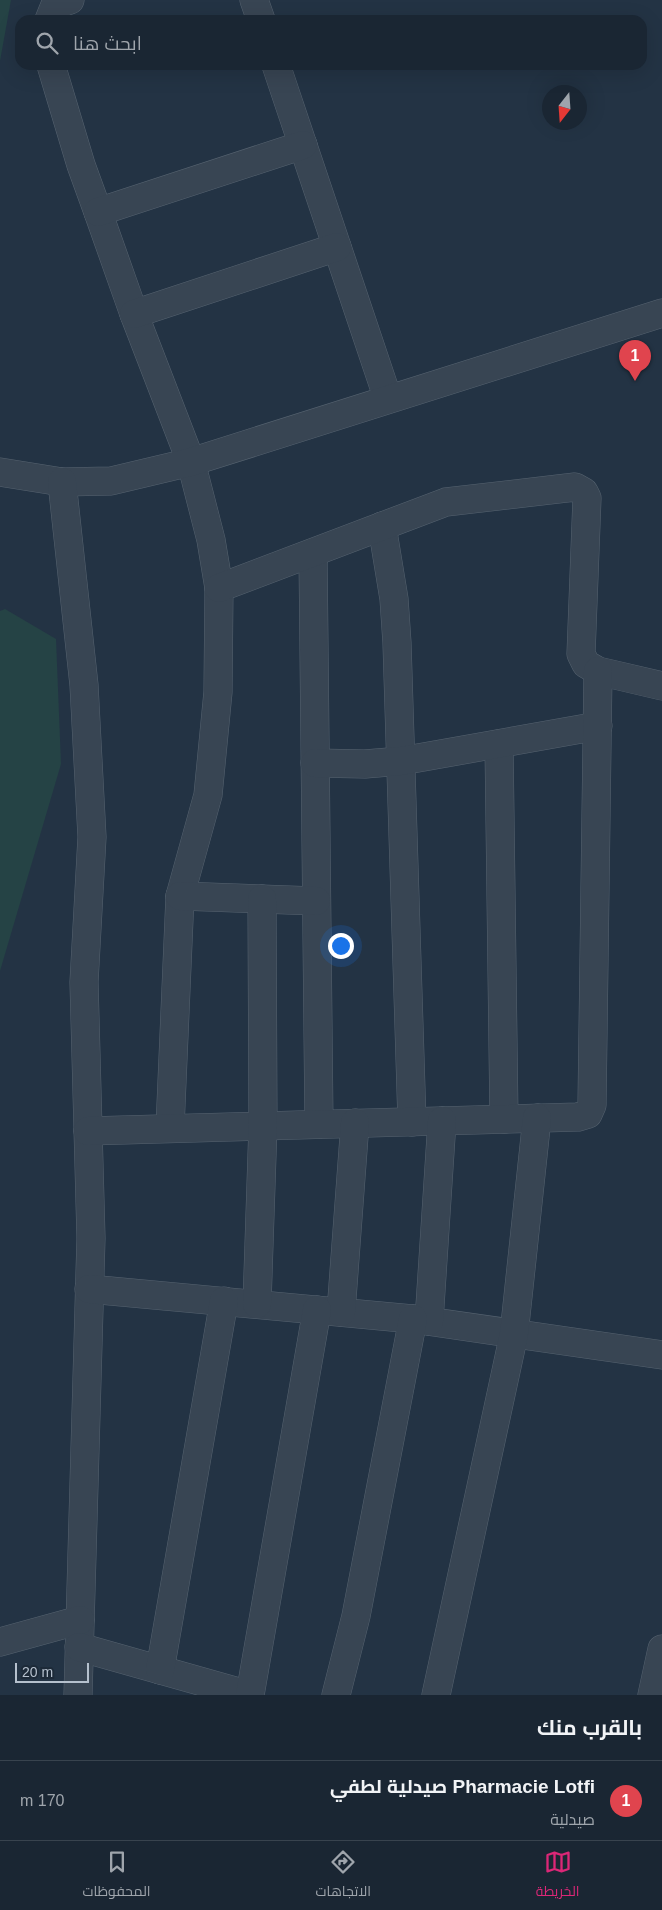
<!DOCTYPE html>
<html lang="ar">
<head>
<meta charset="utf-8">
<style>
	:root { --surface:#1a2633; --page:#232e3b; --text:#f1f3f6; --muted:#9fa5ac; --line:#38434e; --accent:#db2777 }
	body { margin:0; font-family:Helvetica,Cairo,sans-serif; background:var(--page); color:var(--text); direction:rtl }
	.compass { position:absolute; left:542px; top:85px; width:45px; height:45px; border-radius:50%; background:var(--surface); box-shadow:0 5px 20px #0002; rotate:197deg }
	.scale { position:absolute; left:15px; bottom:12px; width:74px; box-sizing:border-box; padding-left:5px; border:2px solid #b5c0cd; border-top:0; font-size:14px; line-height:18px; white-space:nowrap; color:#b5c0cd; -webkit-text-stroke:4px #1d2a38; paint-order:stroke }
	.you { position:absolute; left:340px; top:945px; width:18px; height:18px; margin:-12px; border:4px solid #fff; border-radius:50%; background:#1a73e8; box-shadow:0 0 0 8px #1a73e833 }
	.badge { display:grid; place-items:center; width:32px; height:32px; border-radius:50%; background:var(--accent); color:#fff; font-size:16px; font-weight:700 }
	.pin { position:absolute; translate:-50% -41px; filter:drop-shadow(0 1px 2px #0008) }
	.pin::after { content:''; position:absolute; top:26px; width:18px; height:15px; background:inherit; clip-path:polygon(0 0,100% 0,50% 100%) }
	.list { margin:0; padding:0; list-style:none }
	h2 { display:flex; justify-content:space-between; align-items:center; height:65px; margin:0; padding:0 20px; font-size:21px }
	h2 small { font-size:16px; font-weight:400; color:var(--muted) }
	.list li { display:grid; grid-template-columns:32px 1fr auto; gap:15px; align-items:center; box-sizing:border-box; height:80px; padding:0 20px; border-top:1px solid var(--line) }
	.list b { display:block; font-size:19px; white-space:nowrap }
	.list p { margin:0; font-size:16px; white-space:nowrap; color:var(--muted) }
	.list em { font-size:16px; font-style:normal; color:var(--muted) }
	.icon { flex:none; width:28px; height:28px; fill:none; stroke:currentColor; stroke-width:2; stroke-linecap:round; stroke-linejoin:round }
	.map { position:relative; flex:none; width:662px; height:1695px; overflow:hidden; direction:ltr }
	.search { position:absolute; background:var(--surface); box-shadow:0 5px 20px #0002; left:15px; right:15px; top:15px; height:55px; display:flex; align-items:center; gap:12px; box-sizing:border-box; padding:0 18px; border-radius:15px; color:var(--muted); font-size:19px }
	.sheet { height:145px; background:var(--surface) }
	nav { display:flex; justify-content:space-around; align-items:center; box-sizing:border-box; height:70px; border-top:1px solid var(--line); background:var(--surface); font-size:14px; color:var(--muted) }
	nav a { display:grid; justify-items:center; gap:2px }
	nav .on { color:var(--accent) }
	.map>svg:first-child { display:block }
</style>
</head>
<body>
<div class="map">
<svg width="662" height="1695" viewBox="0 0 662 1695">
	<rect width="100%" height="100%" fill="#233344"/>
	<g fill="#254345">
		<path d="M0,0H11L0,61Z"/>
		<path d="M5,609L56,639L61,764L0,971V611Z"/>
	</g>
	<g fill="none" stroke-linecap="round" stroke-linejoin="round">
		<defs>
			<g id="minor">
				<path d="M254,0L261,20"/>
				<path d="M49,20L55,5L70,0"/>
				<path d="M51,65L81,165L98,212L134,314L191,462L211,540L219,588L218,692L208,795L180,896L170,1128"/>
				<path d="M276,65L388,399"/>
				<path d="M98,212L303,145"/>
				<path d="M134,314L337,247"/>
				<path d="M0,472L62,482L111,481L191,462L662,313"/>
				<path d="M62,482L84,685L92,837L84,982L91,1238L78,1695"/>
				<path d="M382,526L394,599L397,643L412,1122"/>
				<path d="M313,553L319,1124"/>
				<path d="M219,588L446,502L575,487L584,492L587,498L581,654L586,664L598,671L662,686"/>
				<path d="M499,744L504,1119"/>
				<path d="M315,763L365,764L401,761L598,726"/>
				<path d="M180,896L316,901"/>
				<path d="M88,1131L578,1117L588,1114L592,1105L598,671"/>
				<path d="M89,1289L413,1319L662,1355"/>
				<path d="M257,1304L263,1125L262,899"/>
				<path d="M341,1312L355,1123"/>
				<path d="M429,1321L442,1121"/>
				<path d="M0,1642L80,1620"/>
				<path d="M79,1647L249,1695"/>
				<path d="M160,1670L224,1301"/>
				<path d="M250,1695L317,1310"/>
				<path d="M336,1695L356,1616L413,1319"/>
				<path d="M436,1695L514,1334L537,1118"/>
				<path d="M652,1695L662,1649"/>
			</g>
		</defs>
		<use href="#minor" stroke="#566370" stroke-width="29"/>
		<use href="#minor" stroke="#384553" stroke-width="28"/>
	</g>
</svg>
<svg class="compass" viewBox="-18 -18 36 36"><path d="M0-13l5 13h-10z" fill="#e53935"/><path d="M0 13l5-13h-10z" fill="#9fa5ac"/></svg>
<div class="scale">20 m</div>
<div class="you"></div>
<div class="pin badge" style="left:635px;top:381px;background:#e0444e">1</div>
<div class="search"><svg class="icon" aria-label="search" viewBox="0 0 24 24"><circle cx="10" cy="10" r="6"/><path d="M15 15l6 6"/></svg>ابحث هنا</div>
</div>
<section class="sheet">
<h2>بالقرب منك<small></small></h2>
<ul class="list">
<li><span class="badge" style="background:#e0444e">1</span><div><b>Pharmacie Lotfi صيدلية لطفي</b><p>صيدلية</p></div><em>170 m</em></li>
</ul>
</section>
<nav>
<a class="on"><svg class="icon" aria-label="map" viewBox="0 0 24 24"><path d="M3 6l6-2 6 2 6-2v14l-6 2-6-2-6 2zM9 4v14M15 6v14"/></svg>الخريطة</a>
<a><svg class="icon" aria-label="directions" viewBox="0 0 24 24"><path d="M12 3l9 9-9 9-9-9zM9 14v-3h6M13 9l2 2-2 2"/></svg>الاتجاهات</a>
<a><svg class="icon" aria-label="saved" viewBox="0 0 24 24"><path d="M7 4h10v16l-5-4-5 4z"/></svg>المحفوظات</a>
</nav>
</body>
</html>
